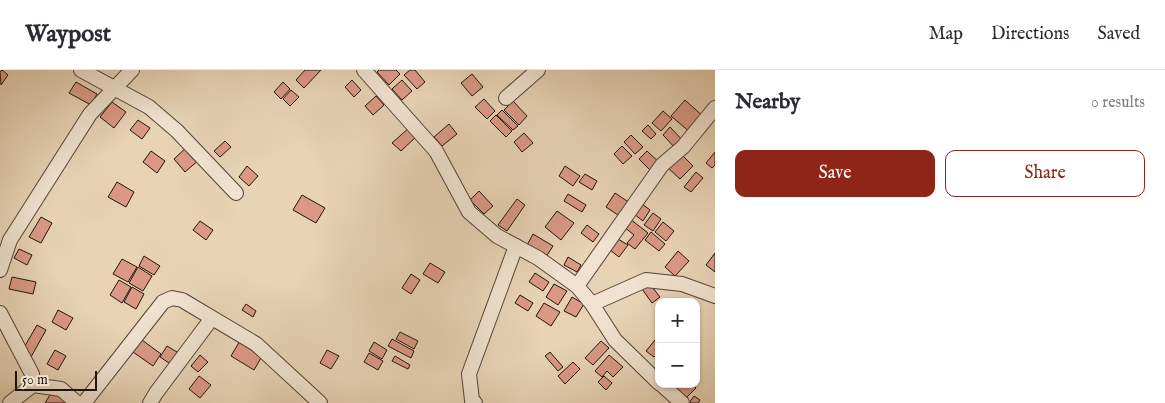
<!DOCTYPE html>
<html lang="en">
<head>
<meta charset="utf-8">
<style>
	:root { --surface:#fff; --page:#f2f2f3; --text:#2b2b33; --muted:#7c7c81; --line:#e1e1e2; --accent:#8f2418 }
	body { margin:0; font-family:"IM FELL English",serif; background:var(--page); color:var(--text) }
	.controls { position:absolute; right:15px; bottom:15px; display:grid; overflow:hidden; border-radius:10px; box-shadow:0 1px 4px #0004 }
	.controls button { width:45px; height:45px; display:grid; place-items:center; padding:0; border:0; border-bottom:1px solid var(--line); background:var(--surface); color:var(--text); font:25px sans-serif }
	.scale { position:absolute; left:15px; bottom:12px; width:82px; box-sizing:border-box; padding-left:5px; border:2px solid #1f150b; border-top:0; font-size:14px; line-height:18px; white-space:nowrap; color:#1f150b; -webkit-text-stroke:4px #f0e2cf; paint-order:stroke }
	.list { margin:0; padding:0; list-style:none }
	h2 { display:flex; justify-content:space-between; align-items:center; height:65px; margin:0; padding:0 20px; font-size:21px }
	h2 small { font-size:16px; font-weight:400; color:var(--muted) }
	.actions { display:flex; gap:10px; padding:15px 20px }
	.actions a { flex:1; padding:11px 0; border:1px solid var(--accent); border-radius:10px; text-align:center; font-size:18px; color:var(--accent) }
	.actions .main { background:var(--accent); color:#fff }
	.map { position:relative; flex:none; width:715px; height:333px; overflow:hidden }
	header { display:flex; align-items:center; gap:30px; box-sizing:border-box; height:70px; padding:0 25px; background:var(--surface); border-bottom:1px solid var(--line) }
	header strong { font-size:24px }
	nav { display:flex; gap:28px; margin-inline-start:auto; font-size:18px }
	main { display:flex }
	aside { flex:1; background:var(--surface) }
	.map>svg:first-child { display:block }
</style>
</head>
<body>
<header>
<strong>Waypost</strong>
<nav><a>Map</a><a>Directions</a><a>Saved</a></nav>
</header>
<main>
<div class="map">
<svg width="715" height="333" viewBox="0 0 715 333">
	<rect width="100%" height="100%" fill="#e8d3b5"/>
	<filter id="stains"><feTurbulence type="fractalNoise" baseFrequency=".004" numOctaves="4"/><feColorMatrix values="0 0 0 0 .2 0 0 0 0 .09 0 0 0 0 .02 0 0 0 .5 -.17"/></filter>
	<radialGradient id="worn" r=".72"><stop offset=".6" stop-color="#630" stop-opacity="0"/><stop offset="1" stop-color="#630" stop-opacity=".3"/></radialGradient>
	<g fill="#db9985" stroke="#1f150b">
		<path d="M2,0L8,5L1,15L0,2Z"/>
		<path d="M305,0H321L304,18L296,10Z"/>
		<path d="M379,0H396L400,4L389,15L377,2Z"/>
		<path d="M410,0H415L425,12L417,19L404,5Z"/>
		<path d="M472,4L483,17L472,26L461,13Z"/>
		<path d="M352,10L361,20L354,27L345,17Z"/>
		<path d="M402,10L412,21L402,30L392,19Z"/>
		<path d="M76,12L97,24L91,35L69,23Z"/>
		<path d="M283,12L290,19L281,29L274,22Z"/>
		<path d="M291,20L299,27L290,36L283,29Z"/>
		<path d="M376,26L384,35L373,45L365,36Z"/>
		<path d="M484,29L495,41L487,49L475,37Z"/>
		<path d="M685,30L705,48L691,63L671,46Z"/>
		<path d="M513,31L527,46L519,55L504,40Z"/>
		<path d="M112,32L126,42L114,58L100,47Z"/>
		<path d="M502,40L518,56L513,60L497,45Z"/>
		<path d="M663,41L672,49L661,61L652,53Z"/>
		<path d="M496,45L512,61L506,67L490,51Z"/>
		<path d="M138,50L150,58L142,69L130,60Z"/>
		<path d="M449,54L457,64L442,76L434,67Z"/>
		<path d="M648,55L656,64L651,69L642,61Z"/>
		<path d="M410,57L418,65L401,81L392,73Z"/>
		<path d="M670,57L685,73L677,80L663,65Z"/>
		<path d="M524,63L533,73L522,82L514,72Z"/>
		<path d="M631,65L643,77L635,84L624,72Z"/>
		<path d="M225,71L231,77L220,87L214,81Z"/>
		<path d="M188,76L200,89L185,102L174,89Z"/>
		<path d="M622,76L632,86L623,94L614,84Z"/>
		<path d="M151,81L165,91L157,103L143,92Z"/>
		<path d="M647,81L661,94L652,102L639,89Z"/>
		<path d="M679,82L693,96L680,109L666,96Z"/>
		<path d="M715,82V95L712,98L706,93Z"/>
		<path d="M247,96L258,106L249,116L239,107Z"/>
		<path d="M565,96L580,106L573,116L559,106Z"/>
		<path d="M696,102L703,108L691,122L684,117Z"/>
		<path d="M585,104L597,111L592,120L579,112Z"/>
		<path d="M117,112L134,122L126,137L108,127Z"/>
		<path d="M479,121L493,136L484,144L470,130Z"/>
		<path d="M615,123L630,133L621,147L606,137Z"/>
		<path d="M568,124L586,135L582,142L564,131Z"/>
		<path d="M302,125L325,138L316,153L293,140Z"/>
		<path d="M517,129L525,135L507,161L498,155Z"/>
		<path d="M642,134L650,140L643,151L634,144Z"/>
		<path d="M557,141L574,153L561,170L545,157Z"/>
		<path d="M653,143L661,149L653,161L644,155Z"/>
		<path d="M41,147L52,153L41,173L29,167Z"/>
		<path d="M630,149L648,163L635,179L627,173L634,165L624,157Z"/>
		<path d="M200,151L213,160L206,170L193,160Z"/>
		<path d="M663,152L674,161L666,171L655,162Z"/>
		<path d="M587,155L599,164L593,172L581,163Z"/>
		<path d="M651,162L665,174L659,181L645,170Z"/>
		<path d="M533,164L553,176L546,187L527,175Z"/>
		<path d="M618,169L628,175L619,187L610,180Z"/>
		<path d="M19,179L32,185L27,195L14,188Z"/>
		<path d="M678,181L689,191L675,206L665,197Z"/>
		<path d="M715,183V202L706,195Z"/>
		<path d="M144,186L160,196L154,205L139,196Z"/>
		<path d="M568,187L581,195L577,202L564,195Z"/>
		<path d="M122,189L137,197L128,212L113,204Z"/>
		<path d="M430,193L445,202L438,213L423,204Z"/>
		<path d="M138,197L152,206L143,221L129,213Z"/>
		<path d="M535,203L549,212L543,221L529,212Z"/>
		<path d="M411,204L420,210L411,224L402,218Z"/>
		<path d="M12,207L36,212L33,224L9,219Z"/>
		<path d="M119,210L131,217L122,233L110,225Z"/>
		<path d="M649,213L660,227L652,233L642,219Z"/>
		<path d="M554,214L567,221L558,235L546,227Z"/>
		<path d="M132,217L144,224L136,239L124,232Z"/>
		<path d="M520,225L533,233L528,241L515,233Z"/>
		<path d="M572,227L584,234L576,247L564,241Z"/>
		<path d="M544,233L560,242L551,256L536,246Z"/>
		<path d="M246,234L256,241L253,247L242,240Z"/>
		<path d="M58,240L73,248L66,260L52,252Z"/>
		<path d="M37,255L46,260L31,287L22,281Z"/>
		<path d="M400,262L418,271L414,279L396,269Z"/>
		<path d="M241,269L264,283L254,300L231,286Z"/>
		<path d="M392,269L414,281L411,288L388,276Z"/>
		<path d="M142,270L161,284L153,296L133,282Z"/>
		<path d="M655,270L659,273V282L654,287L646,281Z"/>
		<path d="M601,271L609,278L593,295L585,288Z"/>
		<path d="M374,272L387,280L382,289L369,281Z"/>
		<path d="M167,276L182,285L175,297L160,287Z"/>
		<path d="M55,280L66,286L58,300L47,294Z"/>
		<path d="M327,280L339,286L331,299L320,293Z"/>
		<path d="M550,282L563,297L558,301L545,286Z"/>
		<path d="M369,283L383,291L378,300L364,292Z"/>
		<path d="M200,285L208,292L198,302L191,296Z"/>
		<path d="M609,285L623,297L613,307L607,301L602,307L595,301Z"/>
		<path d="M395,286L410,295L408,299L392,291Z"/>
		<path d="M573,292L580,299L565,314L558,306Z"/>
		<path d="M199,306L211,315L200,328L189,319Z"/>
		<path d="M604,306L612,313L606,320L598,312Z"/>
		<path d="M667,314H692L696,318L684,330Z"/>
		<path d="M53,320L68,333H45Z"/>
		<path d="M694,326L700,330L698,333H689Z"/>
	</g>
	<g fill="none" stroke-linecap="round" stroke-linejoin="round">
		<defs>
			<g id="minor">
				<path d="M81,0L149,37L177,61L236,123"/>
				<path d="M364,0L436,81L469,142L497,166L538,188L577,216L592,234L615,270L659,313"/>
				<path d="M506,28L538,0"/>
				<path d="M0,200L10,170L90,44L132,0"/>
				<path d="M577,216L662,95L683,77L715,38"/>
				<path d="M592,234L646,210L682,214L715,226"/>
				<path d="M0,243L32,304L33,315L10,333"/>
				<path d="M661,314L682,333"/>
				<path d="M33,315L61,319L77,333"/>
				<path d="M84,333L163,232L172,228L182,230L256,274L320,333"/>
				<path d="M150,333L156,323L212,248"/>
				<path d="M475,333L472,330L469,304L516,176"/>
			</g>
		</defs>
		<use href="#minor" stroke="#514436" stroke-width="16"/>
		<use href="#minor" stroke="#f0e2cf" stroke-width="14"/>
	</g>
	<rect width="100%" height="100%" filter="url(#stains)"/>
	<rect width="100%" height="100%" fill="url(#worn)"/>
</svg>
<div class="controls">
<button>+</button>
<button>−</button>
</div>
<div class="scale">50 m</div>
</div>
<aside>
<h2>Nearby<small>0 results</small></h2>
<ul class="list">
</ul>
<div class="actions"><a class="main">Save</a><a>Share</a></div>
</aside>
</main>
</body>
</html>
